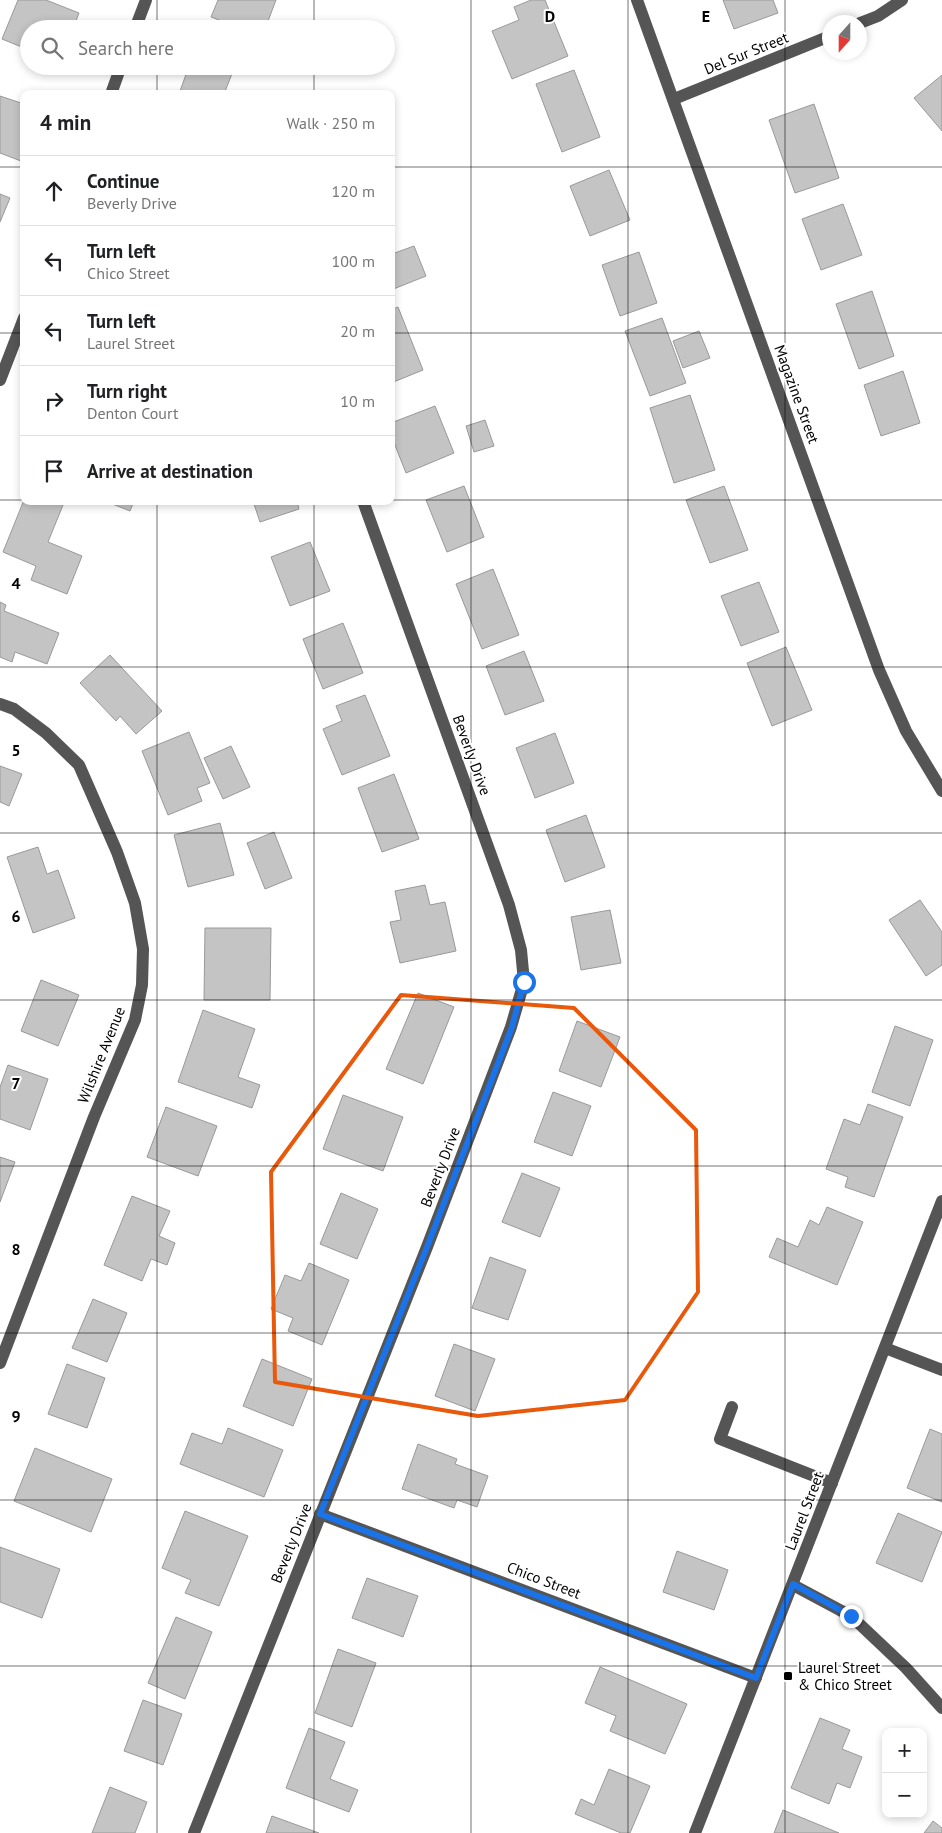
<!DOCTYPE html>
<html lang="en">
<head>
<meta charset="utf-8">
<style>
	:root { --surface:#fff; --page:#f6f6f6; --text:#202124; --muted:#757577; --line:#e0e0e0 }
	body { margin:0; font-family:"PT Sans",sans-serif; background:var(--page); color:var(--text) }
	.controls { position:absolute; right:15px; bottom:15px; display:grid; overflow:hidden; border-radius:10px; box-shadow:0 2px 8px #0003 }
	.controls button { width:45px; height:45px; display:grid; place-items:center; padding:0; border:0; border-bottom:1px solid var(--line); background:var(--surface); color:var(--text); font:25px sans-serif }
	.compass { position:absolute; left:822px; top:15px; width:45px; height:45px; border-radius:50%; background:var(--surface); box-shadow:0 2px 8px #0003; rotate:201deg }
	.stop { position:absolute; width:15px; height:15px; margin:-11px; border:4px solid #1a73e8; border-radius:50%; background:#fff }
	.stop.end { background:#1a73e8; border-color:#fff; box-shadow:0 1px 5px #0008 }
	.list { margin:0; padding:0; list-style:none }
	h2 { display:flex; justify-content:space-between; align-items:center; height:65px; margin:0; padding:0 20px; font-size:21px }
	h2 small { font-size:16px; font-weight:400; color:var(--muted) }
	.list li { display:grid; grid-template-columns:32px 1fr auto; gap:15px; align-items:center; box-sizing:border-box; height:70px; padding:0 20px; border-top:1px solid var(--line) }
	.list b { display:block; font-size:19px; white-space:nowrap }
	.list p { margin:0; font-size:16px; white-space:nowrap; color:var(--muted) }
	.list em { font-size:16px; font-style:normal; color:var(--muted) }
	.icon { flex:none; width:28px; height:28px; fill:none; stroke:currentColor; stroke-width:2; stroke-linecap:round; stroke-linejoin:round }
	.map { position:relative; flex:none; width:942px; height:1833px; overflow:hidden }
	.search { position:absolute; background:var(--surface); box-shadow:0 2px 8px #0003; left:20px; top:20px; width:375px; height:55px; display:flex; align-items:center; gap:12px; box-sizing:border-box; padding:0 18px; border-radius:28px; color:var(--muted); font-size:19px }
	.panel { position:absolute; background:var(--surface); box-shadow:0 2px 8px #0003; left:20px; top:90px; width:375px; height:415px; border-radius:10px }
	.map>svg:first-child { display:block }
</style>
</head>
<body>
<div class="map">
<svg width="942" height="1833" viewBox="0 0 942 1833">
	<rect width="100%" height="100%" fill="#fff"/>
	<g fill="#c4c4c4" stroke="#999">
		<path d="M18,0H46L79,13L73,29H29V50L2,39Z"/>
		<path d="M218,0H276L265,29H243L211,17Z"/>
		<path d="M531,0H545L568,56L512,79L492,31L519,20L514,7Z"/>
		<path d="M723,0H773L778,13L734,29Z"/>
		<path d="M189,66H235L224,94H179Z"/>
		<path d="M574,70L600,137L562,152L536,84Z"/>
		<path d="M942,75V131L914,98Z"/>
		<path d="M0,96L24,104V155L21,161L0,153Z"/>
		<path d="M814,104L839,178L795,193L769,120Z"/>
		<path d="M609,170L630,220L590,236L570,186Z"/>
		<path d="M0,194L10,198L0,222Z"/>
		<path d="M843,204L862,255L821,270L802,219Z"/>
		<path d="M414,246L426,276L391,290V251L392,254Z"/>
		<path d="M639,252L657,303L620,316L602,265Z"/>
		<path d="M872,291L894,356L859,369L836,304Z"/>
		<path d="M398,307L423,370L391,383V310Z"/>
		<path d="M662,318L686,383L650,396L625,331Z"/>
		<path d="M699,331L710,358L683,368L673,341Z"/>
		<path d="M903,371L920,423L881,436L864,385Z"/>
		<path d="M690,395L715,470L674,483L650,408Z"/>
		<path d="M435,406L454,453L406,473L391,435V423Z"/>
		<path d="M485,420L494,446L474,452L466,426Z"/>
		<path d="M464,486L484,537L447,552L426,500Z"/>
		<path d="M724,486L748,550L710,563L686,500Z"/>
		<path d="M24,500L54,501L63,505L48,542L82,556L67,594L31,580L36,566L3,552Z"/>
		<path d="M105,501H134L130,511Z"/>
		<path d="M253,501H297L299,509L260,522Z"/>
		<path d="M310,542L330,591L290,606L271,557Z"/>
		<path d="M493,569L519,635L482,649L456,584Z"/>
		<path d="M759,582L779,632L741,646L721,596Z"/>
		<path d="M0,602L6,605L4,611L59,633L47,664L15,652L12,662L0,657Z"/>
		<path d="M343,623L363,673L323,689L303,639Z"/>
		<path d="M786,647L812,710L772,726L747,663Z"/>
		<path d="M524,651L544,701L505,715L486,666Z"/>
		<path d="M110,655L162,711L136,734L120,716L116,721L80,683Z"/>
		<path d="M365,695L390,756L342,775L323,729L342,721L336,706Z"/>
		<path d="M189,732L210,783L197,788L202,801L168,815L142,751Z"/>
		<path d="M555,733L574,783L535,798L516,748Z"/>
		<path d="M231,746L250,787L223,799L204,758Z"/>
		<path d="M0,766L22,774L9,806L0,802Z"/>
		<path d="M394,774L419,839L382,852L358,788Z"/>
		<path d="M586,815L605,867L565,882L546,830Z"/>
		<path d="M220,823L234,875L188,887L174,835Z"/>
		<path d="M274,832L292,878L265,889L247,843Z"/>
		<path d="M38,847L47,874L58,870L75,918L33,933L7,857Z"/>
		<path d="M425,885L430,905L445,902L456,951L400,963L390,922L401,920L395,891Z"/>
		<path d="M920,900L942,932V965L926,976L889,920Z"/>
		<path d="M610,910L621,963L581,970L571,917Z"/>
		<path d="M205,928H271L270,1000H204Z"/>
		<path d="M41,980L79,995L58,1046L21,1031Z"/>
		<path d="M418,993L454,1007L423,1084L386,1069Z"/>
		<path d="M203,1010L255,1029L238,1077L260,1085L252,1108L178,1082Z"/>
		<path d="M577,1021L620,1037L601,1087L559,1071Z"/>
		<path d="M895,1026L933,1040L910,1106L872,1092Z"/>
		<path d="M8,1065L48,1079L30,1130L0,1119V1087Z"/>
		<path d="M553,1092L591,1106L572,1156L534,1142Z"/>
		<path d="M343,1095L403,1117L383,1171L323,1149Z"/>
		<path d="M868,1104L903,1117L874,1197L845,1187L848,1177L826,1169L844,1119L860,1125Z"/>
		<path d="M166,1107L217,1126L198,1176L147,1157Z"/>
		<path d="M0,1157L15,1162L0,1202Z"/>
		<path d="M522,1173L560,1188L540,1237L502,1222Z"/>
		<path d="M341,1193L378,1209L357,1259L320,1244Z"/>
		<path d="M132,1196L170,1211L159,1236L175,1243L167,1265L151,1259L142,1281L104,1265Z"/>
		<path d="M827,1207L863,1222L837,1285L769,1257L777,1238L798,1247L810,1220L819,1225Z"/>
		<path d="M490,1257L526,1270L508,1320L472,1308Z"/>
		<path d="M309,1263L349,1280L322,1345L288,1331L293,1318L271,1309L285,1275L301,1281Z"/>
		<path d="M93,1299L127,1313L107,1362L72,1348Z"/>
		<path d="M454,1344L495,1359L475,1411L435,1396Z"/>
		<path d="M262,1359L312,1379L293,1426L243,1406Z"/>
		<path d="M67,1364L105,1378L87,1428L48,1414Z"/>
		<path d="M228,1428L283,1450L264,1497L180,1464L192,1433L222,1444Z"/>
		<path d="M930,1429L942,1434V1502L907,1488Z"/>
		<path d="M418,1444L457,1459L455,1464L488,1476L477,1507L457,1500L454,1508L402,1489Z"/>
		<path d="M35,1448L112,1479L91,1532L14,1501Z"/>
		<path d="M185,1511L248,1536L219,1606L185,1593L191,1580L162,1568Z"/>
		<path d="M898,1513L942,1532L922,1582L876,1563Z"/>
		<path d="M0,1547L60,1569L42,1618L0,1602Z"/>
		<path d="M677,1551L728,1570L714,1610L663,1592Z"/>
		<path d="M367,1578L418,1596L403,1637L352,1618Z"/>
		<path d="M176,1617L212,1632L185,1699L148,1683Z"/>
		<path d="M338,1649L376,1663L352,1727L315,1713Z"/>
		<path d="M600,1667L687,1704L665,1754L610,1731L616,1716L585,1703Z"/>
		<path d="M143,1700L182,1714L163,1765L124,1751Z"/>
		<path d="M820,1718L850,1730L842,1749L862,1757L850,1788L837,1783L829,1804L791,1788Z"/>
		<path d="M309,1728L345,1742L330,1779L358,1790L349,1812L286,1788Z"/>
		<path d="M609,1769L650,1786L630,1833H621L575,1814L581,1799L594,1805Z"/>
		<path d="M110,1787L147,1802L135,1833H92Z"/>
		<path d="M783,1810L839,1833H774Z"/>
		<path d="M272,1816L319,1833H266Z"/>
		<path d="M933,1821L942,1828V1833H924Z"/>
	</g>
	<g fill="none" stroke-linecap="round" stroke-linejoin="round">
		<g stroke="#555" stroke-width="12">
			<path d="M637,0L879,670L906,731L942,791"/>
			<path d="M860,23L878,16L902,0"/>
			<path d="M135,29L146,0"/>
			<path d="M111,94L121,66"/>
			<path d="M674,99L830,36"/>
			<path d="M0,380L24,318"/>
			<path d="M0,704L14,709L46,733L79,765L117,852L135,903L143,949L142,985L135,1020L94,1117L0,1363"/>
			<path d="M885,1348L942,1370"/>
			<path d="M732,1407L720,1439L832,1483"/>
			<path d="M320,1514L756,1678"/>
			<path d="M793,1585L851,1616L906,1668L942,1708"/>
			<path d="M194,1833L427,1247L511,1027L524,982L521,950L509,905L363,501"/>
			<path d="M695,1833L942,1201"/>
		</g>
	</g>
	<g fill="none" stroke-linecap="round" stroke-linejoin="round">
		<path stroke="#1a73e8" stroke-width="6" d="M524,982L512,1027L427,1247L320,1514L756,1678L793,1584L851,1616"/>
	</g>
	<path fill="none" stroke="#e8590c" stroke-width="4" stroke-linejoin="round" d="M401,995L574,1008L696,1130L698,1292L625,1400L478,1416L275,1382L271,1172Z"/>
	<path fill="none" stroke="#000" stroke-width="1" stroke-opacity="0.55" d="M157,0V29M314,0V29M471,0V1833M628,0V1833M785,0V1833M157,66V94M314,66V94M0,167H24M391,167H942M0,333H24M391,333H942M0,500H24M391,500H942M157,501V1833M314,501V1833M0,667H942M0,833H942M0,1000H942M0,1166H942M0,1333H942M0,1500H942M0,1666H942"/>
	<rect fill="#000" stroke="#fff" stroke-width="2" x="783" y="1671" width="10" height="10" rx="2.5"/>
	<g text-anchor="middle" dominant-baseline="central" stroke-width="4" stroke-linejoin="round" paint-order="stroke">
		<g font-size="15" fill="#000" stroke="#fff">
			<text transform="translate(746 53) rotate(-22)">Del Sur Street</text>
			<text transform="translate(797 394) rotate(70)">Magazine Street</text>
			<text transform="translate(472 755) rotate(70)">Beverly Drive</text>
			<text transform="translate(101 1055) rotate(-68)">Wilshire Avenue</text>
			<text transform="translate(440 1167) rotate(-69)">Beverly Drive</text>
			<text transform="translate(804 1511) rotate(-69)">Laurel Street</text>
			<text transform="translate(291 1543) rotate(-68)">Beverly Drive</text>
			<text transform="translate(544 1580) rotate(21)">Chico Street</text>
		</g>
		<g font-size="15" fill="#000" stroke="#fff" text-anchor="start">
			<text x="798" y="1667">Laurel Street<tspan x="798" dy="17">&amp; Chico Street</tspan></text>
		</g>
	</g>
	<g font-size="16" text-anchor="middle" font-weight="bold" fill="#000" stroke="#fff" stroke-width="4" stroke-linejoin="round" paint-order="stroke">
		<text x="550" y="22">D</text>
		<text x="706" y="22">E</text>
		<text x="16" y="589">4</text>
		<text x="16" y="756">5</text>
		<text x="16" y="922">6</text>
		<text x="16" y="1089">7</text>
		<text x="16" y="1255">8</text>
		<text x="16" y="1422">9</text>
	</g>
</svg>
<div class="controls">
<button>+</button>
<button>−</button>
</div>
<svg class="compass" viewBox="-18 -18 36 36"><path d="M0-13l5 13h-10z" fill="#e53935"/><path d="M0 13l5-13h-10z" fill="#757577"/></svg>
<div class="stop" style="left:524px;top:982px"></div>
<div class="stop end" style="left:851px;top:1616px"></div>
<div class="search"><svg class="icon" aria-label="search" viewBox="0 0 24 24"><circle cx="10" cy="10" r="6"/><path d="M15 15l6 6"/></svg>Search here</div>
<section class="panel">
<h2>4 min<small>Walk · 250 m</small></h2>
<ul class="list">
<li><svg class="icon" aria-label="ahead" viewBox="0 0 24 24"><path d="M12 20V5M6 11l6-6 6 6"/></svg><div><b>Continue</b><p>Beverly Drive</p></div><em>120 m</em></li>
<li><svg class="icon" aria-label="left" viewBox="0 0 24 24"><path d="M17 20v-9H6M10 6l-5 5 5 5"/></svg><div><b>Turn left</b><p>Chico Street</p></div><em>100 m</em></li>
<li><svg class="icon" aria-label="left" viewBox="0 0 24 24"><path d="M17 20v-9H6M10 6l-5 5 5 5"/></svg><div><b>Turn left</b><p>Laurel Street</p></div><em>20 m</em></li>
<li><svg class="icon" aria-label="right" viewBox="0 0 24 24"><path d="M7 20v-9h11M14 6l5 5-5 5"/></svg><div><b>Turn right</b><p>Denton Court</p></div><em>10 m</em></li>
<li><svg class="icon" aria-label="arrive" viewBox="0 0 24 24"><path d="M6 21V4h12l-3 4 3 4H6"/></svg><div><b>Arrive at destination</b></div></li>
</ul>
</section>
</div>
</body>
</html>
